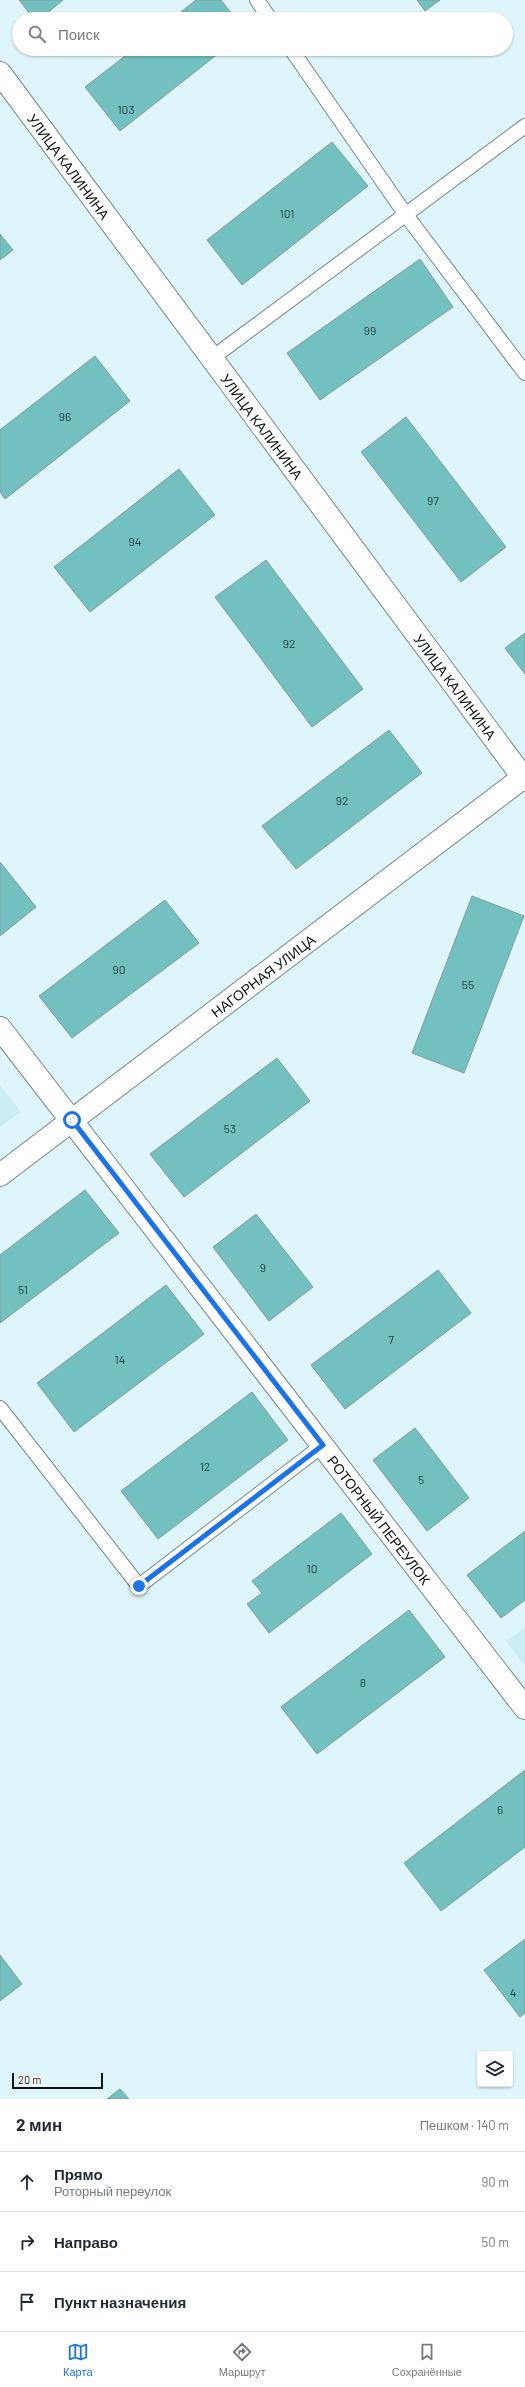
<!DOCTYPE html>
<html lang="ru">
<head>
<meta charset="utf-8">
<style>
	:root { --surface:#fff; --page:#f2f2f3; --text:#1f2937; --muted:#747a83; --line:#e0e1e3; --accent:#1a73e8 }
	body { margin:0; font-family:Barlow,sans-serif; background:var(--page); color:var(--text) }
	.controls { position:absolute; right:12px; bottom:12px; display:grid; overflow:hidden; border-radius:4px; box-shadow:0 1px 3px #0004 }
	.controls button { width:36px; height:36px; display:grid; place-items:center; padding:0; border:0; border-bottom:1px solid var(--line); background:var(--surface); color:var(--text); font:20px sans-serif }
	.scale { position:absolute; left:12px; bottom:10px; width:91px; box-sizing:border-box; padding-left:4px; border:2px solid #0b1315; border-top:0; font-size:11px; line-height:14px; white-space:nowrap; color:#0b1315; -webkit-text-stroke:3px #fff; paint-order:stroke }
	.stop { position:absolute; width:12px; height:12px; margin:-9px; border:3px solid #1a73e8; border-radius:50%; background:#fff }
	.stop.end { background:#1a73e8; border-color:#fff; box-shadow:0 1px 4px #0008 }
	.list { margin:0; padding:0; list-style:none }
	h2 { display:flex; justify-content:space-between; align-items:center; height:52px; margin:0; padding:0 16px; font-size:17px }
	h2 small { font-size:13px; font-weight:400; color:var(--muted) }
	.list li { display:grid; grid-template-columns:26px 1fr auto; gap:12px; align-items:center; box-sizing:border-box; height:60px; padding:0 16px; border-top:1px solid var(--line) }
	.list b { display:block; font-size:15px; white-space:nowrap }
	.list p { margin:0; font-size:13px; white-space:nowrap; color:var(--muted) }
	.list em { font-size:13px; font-style:normal; color:var(--muted) }
	.icon { flex:none; width:22px; height:22px; fill:none; stroke:currentColor; stroke-width:2; stroke-linecap:round; stroke-linejoin:round }
	.map { position:relative; flex:none; width:525px; height:2099px; overflow:hidden }
	.search { position:absolute; background:var(--surface); box-shadow:0 1px 3px #0004; left:12px; right:12px; top:12px; height:44px; display:flex; align-items:center; gap:10px; box-sizing:border-box; padding:0 14px; border-radius:22px; color:var(--muted); font-size:15px }
	.sheet { height:232px; background:var(--surface) }
	nav { display:flex; justify-content:space-around; align-items:center; box-sizing:border-box; height:56px; border-top:1px solid var(--line); background:var(--surface); font-size:11px; color:var(--muted) }
	nav a { display:grid; justify-items:center; gap:2px }
	nav .on { color:var(--accent) }
	.map>svg:first-child { display:block }
</style>
</head>
<body>
<div class="map">
<svg width="525" height="2099" viewBox="0 0 525 2099">
	<rect width="100%" height="100%" fill="#def6fb"/>
	<g fill="#cbecf3">
		<path d="M0,1085L21,1112L0,1127Z"/>
		<path d="M525,1628V1666L506,1641Z"/>
	</g>
	<g fill="#72c1c0" stroke="#839a99">
		<path d="M19,0H63L40,19H34Z"/>
		<path d="M196,0H221L236,19H172Z"/>
		<path d="M417,0H440L425,11Z"/>
		<path d="M134,49H224L120,131L85,87Z"/>
		<path d="M332,142L368,186L242,285L207,240Z"/>
		<path d="M0,234L13,250L0,260Z"/>
		<path d="M420,259L453,307L320,400L287,353Z"/>
		<path d="M95,356L130,401L5,499L0,492V430Z"/>
		<path d="M406,417L506,547L461,582L361,452Z"/>
		<path d="M179,469L215,515L90,612L54,567Z"/>
		<path d="M266,560L363,689L312,727L215,597Z"/>
		<path d="M525,633V674L505,648Z"/>
		<path d="M389,730L422,773L296,869L262,826Z"/>
		<path d="M0,862L36,907L0,936Z"/>
		<path d="M472,896L524,916L464,1073L412,1053Z"/>
		<path d="M165,900L199,943L72,1038L39,996Z"/>
		<path d="M277,1058L310,1101L184,1197L150,1154Z"/>
		<path d="M85,1190L119,1233L0,1323V1255Z"/>
		<path d="M256,1214L313,1287L269,1321L213,1247Z"/>
		<path d="M438,1270L471,1313L345,1409L311,1365Z"/>
		<path d="M166,1285L204,1334L74,1432L37,1383Z"/>
		<path d="M252,1392L288,1440L158,1539L121,1491Z"/>
		<path d="M415,1428L469,1498L427,1531L373,1460Z"/>
		<path d="M341,1513L372,1554L269,1633L247,1604L262,1593L252,1581Z"/>
		<path d="M525,1531V1600L501,1618L467,1575Z"/>
		<path d="M409,1610L445,1657L317,1754L281,1707Z"/>
		<path d="M525,1770V1847L441,1911L404,1863Z"/>
		<path d="M525,1939V2013L520,2017L484,1970Z"/>
		<path d="M0,1955L22,1984L0,2001Z"/>
		<path d="M120,2089L129,2099H107Z"/>
	</g>
	<g fill="none" stroke-linecap="round" stroke-linejoin="round">
		<defs>
			<g id="lane">
				<path d="M257,0L270,19"/>
				<path d="M291,49L406,215L525,373"/>
				<path d="M212,358L525,126"/>
				<path d="M0,1408L139,1586L323,1445"/>
			</g>
			<g id="street">
				<path id="s1" d="M0,73L525,780"/>
				<path id="s2" d="M0,1028L525,1708"/>
				<path id="s3" d="M0,1175L525,776"/>
			</g>
		</defs>
		<use href="#lane" stroke="#72878c" stroke-width="16"/>
		<use href="#street" stroke="#72878c" stroke-width="24"/>
		<use href="#lane" stroke="#fff" stroke-width="14"/>
		<use href="#street" stroke="#fff" stroke-width="22"/>
	</g>
	<g fill="none" stroke-linecap="round" stroke-linejoin="round">
		<path stroke="#1a73e8" stroke-width="5" d="M72,1120L323,1445L139,1586"/>
	</g>
	<g text-anchor="middle" dominant-baseline="central" stroke-width="3" stroke-linejoin="round" paint-order="stroke">
		<g font-size="12" fill="#253e40">
			<text x="126" y="109">103</text>
			<text x="287" y="213">101</text>
			<text x="370" y="330">99</text>
			<text x="65" y="416">96</text>
			<text x="433" y="500">97</text>
			<text x="135" y="541">94</text>
			<text x="289" y="643">92</text>
			<text x="342" y="800">92</text>
			<text x="119" y="969">90</text>
			<text x="468" y="984">55</text>
			<text x="230" y="1128">53</text>
			<text x="263" y="1267">9</text>
			<text x="23" y="1289">51</text>
			<text x="391" y="1339">7</text>
			<text x="120" y="1359">14</text>
			<text x="205" y="1466">12</text>
			<text x="421" y="1479">5</text>
			<text x="312" y="1568">10</text>
			<text x="363" y="1682">8</text>
			<text x="500" y="1809">6</text>
			<text x="513" y="1992">4</text>
		</g>
		<g font-size="14" fill="#0b1315" stroke="#fff">
			<text stroke="none"><textPath href="#s1" startOffset="116">УЛИЦА КАЛИНИНА</textPath></text>
			<text stroke="none"><textPath href="#s1" startOffset="440">УЛИЦА КАЛИНИНА</textPath></text>
			<text stroke="none"><textPath href="#s1" startOffset="764">УЛИЦА КАЛИНИНА</textPath></text>
			<text stroke="none"><textPath href="#s3" startOffset="330">НАГОРНАЯ УЛИЦА</textPath></text>
			<text stroke="none"><textPath href="#s2" startOffset="621">РОТОРНЫЙ ПЕРЕУЛОК</textPath></text>
		</g>
	</g>
</svg>
<div class="controls">
<button><svg class="icon" aria-label="layers" viewBox="0 0 24 24"><path d="M12 4l9 5-9 5-9-5zM3 14l9 5 9-5"/></svg></button>
</div>
<div class="scale">20 m</div>
<div class="stop" style="left:72px;top:1120px"></div>
<div class="stop end" style="left:139px;top:1586px"></div>
<div class="search"><svg class="icon" aria-label="search" viewBox="0 0 24 24"><circle cx="10" cy="10" r="6"/><path d="M15 15l6 6"/></svg>Поиск</div>
</div>
<section class="sheet">
<h2>2 мин<small>Пешком · 140 m</small></h2>
<ul class="list">
<li><svg class="icon" aria-label="ahead" viewBox="0 0 24 24"><path d="M12 20V5M6 11l6-6 6 6"/></svg><div><b>Прямо</b><p>Роторный переулок</p></div><em>90 m</em></li>
<li><svg class="icon" aria-label="right" viewBox="0 0 24 24"><path d="M7 20v-9h11M14 6l5 5-5 5"/></svg><div><b>Направо</b></div><em>50 m</em></li>
<li><svg class="icon" aria-label="arrive" viewBox="0 0 24 24"><path d="M6 21V4h12l-3 4 3 4H6"/></svg><div><b>Пункт назначения</b></div></li>
</ul>
</section>
<nav>
<a class="on"><svg class="icon" aria-label="map" viewBox="0 0 24 24"><path d="M3 6l6-2 6 2 6-2v14l-6 2-6-2-6 2zM9 4v14M15 6v14"/></svg>Карта</a>
<a><svg class="icon" aria-label="directions" viewBox="0 0 24 24"><path d="M12 3l9 9-9 9-9-9zM9 14v-3h6M13 9l2 2-2 2"/></svg>Маршрут</a>
<a><svg class="icon" aria-label="saved" viewBox="0 0 24 24"><path d="M7 4h10v16l-5-4-5 4z"/></svg>Сохранённые</a>
</nav>
</body>
</html>
